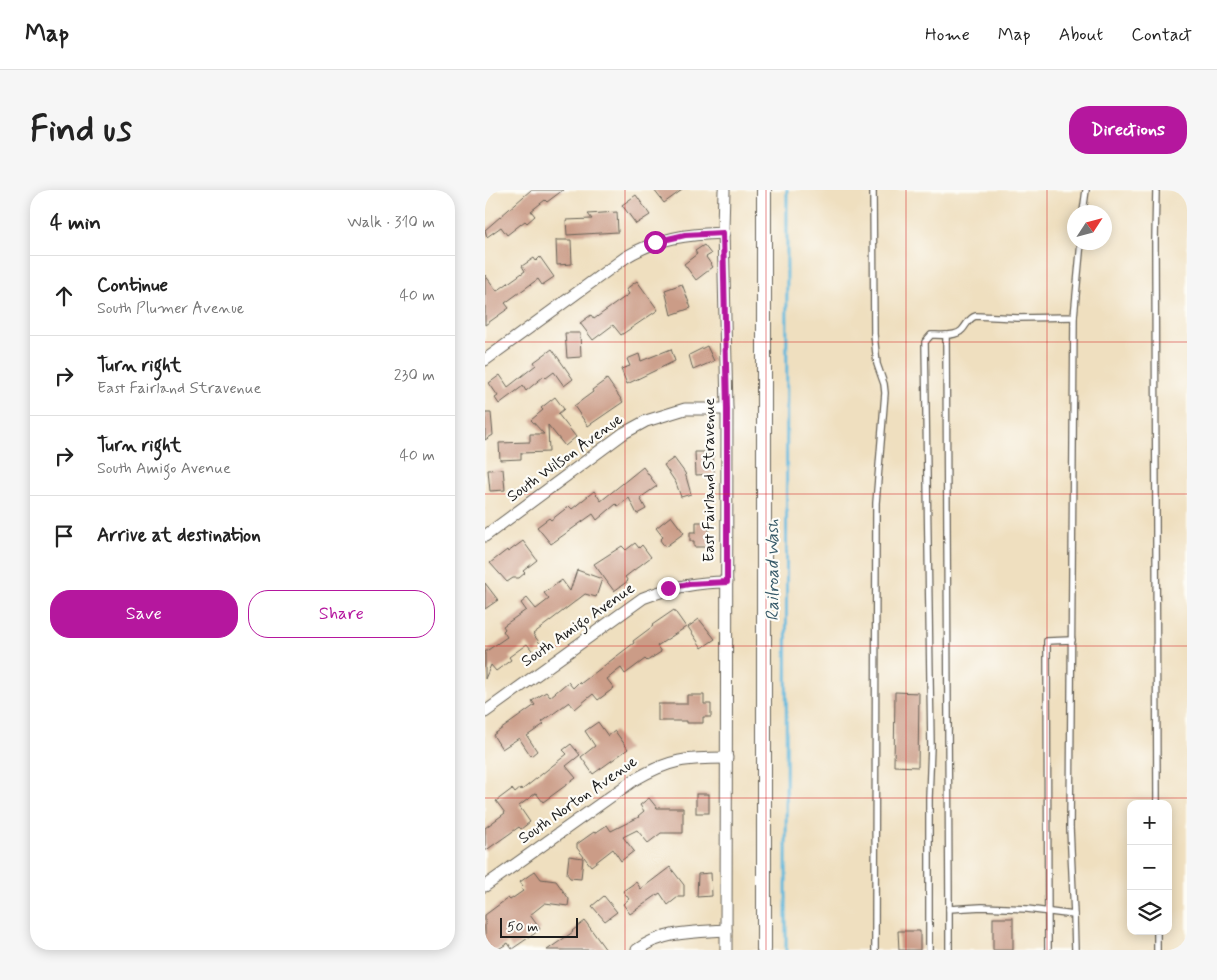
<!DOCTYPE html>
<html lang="en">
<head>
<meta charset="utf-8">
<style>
	:root { --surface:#fff; --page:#f6f6f6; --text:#222; --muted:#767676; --line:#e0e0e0; --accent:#b5179e }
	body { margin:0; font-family:Mynerve,sans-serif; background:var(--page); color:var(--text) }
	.controls { position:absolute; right:15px; bottom:15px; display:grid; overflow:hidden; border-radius:10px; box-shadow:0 2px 12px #0003 }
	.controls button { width:45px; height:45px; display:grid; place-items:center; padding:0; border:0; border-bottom:1px solid var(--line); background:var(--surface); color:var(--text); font:25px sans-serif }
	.compass { position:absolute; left:582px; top:15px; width:45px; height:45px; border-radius:50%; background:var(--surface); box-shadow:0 2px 12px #0003; rotate:54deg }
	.scale { position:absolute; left:15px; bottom:12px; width:78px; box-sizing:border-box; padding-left:5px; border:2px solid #1c1c1c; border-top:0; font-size:14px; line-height:18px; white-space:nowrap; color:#1c1c1c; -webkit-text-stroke:4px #fdfcf7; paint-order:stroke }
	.stop { position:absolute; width:15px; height:15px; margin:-11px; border:4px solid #b5179e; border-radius:50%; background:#fff }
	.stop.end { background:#b5179e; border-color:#fff; box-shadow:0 1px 5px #0008 }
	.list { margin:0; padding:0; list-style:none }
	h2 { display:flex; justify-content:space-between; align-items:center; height:65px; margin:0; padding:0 20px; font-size:21px }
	h2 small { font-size:16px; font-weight:400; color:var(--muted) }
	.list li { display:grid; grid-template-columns:32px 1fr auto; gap:15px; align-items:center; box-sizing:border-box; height:80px; padding:0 20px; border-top:1px solid var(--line) }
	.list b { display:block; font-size:19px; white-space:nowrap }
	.list p { margin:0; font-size:16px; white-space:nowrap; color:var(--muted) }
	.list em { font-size:16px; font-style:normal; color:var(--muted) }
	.actions { display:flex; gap:10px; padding:15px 20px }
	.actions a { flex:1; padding:11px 0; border:1px solid var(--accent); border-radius:20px; text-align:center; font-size:18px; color:var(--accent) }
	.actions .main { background:var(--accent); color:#fff }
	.icon { flex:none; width:28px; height:28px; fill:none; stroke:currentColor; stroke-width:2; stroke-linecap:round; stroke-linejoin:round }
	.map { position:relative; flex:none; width:702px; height:760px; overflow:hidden; border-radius:20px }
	header { display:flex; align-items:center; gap:30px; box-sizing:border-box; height:70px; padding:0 25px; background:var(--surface); border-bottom:1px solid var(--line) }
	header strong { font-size:24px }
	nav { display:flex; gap:28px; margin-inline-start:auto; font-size:18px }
	.intro { display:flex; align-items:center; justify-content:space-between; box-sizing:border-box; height:120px; padding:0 30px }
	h1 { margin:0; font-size:35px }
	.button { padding:12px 22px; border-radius:20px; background:var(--accent); color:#fff; font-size:18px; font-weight:700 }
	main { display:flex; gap:30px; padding:0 30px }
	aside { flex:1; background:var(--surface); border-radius:20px; box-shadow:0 2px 12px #0003 }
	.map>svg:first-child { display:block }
</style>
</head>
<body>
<header>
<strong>Map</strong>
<nav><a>Home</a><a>Map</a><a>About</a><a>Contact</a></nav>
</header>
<div class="intro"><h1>Find us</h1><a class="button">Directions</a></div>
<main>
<aside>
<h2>4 min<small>Walk · 310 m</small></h2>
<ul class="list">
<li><svg class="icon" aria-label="ahead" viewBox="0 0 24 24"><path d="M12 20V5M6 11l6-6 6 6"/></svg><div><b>Continue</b><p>South Plumer Avenue</p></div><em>40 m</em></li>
<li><svg class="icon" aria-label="right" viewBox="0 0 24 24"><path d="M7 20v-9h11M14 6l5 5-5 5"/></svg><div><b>Turn right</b><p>East Fairland Stravenue</p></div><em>230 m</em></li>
<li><svg class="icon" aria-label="right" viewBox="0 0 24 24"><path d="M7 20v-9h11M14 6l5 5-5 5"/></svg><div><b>Turn right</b><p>South Amigo Avenue</p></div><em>40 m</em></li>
<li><svg class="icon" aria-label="arrive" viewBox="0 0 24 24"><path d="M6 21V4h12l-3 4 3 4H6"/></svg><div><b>Arrive at destination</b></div></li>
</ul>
<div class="actions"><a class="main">Save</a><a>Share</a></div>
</aside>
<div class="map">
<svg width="702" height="760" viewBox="0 0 702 760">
	<rect width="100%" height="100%" fill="#fdfcf7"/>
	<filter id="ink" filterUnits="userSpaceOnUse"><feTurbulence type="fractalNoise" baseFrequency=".02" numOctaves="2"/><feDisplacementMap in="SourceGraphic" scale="10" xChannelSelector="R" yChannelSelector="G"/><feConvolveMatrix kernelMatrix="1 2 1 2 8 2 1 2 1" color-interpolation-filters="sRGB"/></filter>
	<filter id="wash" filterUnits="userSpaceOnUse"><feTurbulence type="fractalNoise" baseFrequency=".0096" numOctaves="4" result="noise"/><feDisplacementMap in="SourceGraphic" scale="20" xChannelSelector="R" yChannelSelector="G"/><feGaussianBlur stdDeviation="1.12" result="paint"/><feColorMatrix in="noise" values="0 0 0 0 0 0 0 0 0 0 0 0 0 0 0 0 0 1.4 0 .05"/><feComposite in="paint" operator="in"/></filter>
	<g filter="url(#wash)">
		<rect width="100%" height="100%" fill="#efdfbf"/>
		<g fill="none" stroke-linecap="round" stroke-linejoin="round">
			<path stroke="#60b8dd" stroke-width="3" d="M301,760L302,0"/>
		</g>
		<g id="blocks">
			<g fill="#cb9c87">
				<path d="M46,0H78L62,12L60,10L46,21L50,26L42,33L40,31L22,45L16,37L2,47L0,40Z"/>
				<path d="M169,0H197L179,13Z"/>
				<path d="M151,5L165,25L151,34L137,15Z"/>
				<path d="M132,22L133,42L82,45L81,30L107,29L103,24Z"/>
				<path d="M71,50H86L87,74L72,75Z"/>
				<path d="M219,55L226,64L221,67L228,77L211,90L199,74L212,64L210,61Z"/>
				<path d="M55,67L69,87L57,95L53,89L20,113L24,118L0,135V85L12,101L40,81L37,76L49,68L51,71Z"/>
				<path d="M152,91L173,120L136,145L128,135L108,150L95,133L106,125L109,129L144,104L141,99Z"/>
				<path d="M197,94L206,118L186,125L180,100Z"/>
				<path d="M80,143H95L96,167L82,168Z"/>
				<path d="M222,156L229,171L208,180L204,165Z"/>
				<path d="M67,159L88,189L79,196L69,182L61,188L59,186L41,201L38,196L14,214L10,208L13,206L4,193L15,185L23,197L51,175L49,172Z"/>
				<path d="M186,159L190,171L142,194L136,179L145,176L142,169L154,164L156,171Z"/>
				<path d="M122,189L138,212L103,236L89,216L108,202L107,200Z"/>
				<path d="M70,207L79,219L73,224L91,247L80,256L63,235L64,262L36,263V269L15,270L14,253L45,252V244H59L46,230L58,220L56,218Z"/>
				<path d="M0,223H6L8,245L0,250Z"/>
				<path d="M210,262H228L229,284L211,285Z"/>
				<path d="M189,268L200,283L206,304L196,307L191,293L179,275Z"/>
				<path d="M158,277L172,296L155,308L161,319L152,324L144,308L133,316L131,314L112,330L108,324L66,354L52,337L64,328L66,330L84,316L87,319L109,301L116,311Z"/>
				<path d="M18,279L20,300L5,301L3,280Z"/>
				<path d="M186,326L199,343L180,357L175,350L178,347L171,338Z"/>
				<path d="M211,332H224V357H209V351H205V342H211Z"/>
				<path d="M38,351L52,370L38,381L40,383L34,388H28L22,392L5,373L22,360L23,362Z"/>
				<path d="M150,353L154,358L157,355L166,367L140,387L143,391L129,401L109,374L137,356L141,360Z"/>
				<path d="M92,380L117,389L111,407L100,404L48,444L57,456L50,464L42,454L24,467L26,470L11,481L6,475L0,489V462L22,447L18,441L20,439L18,436L41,420L36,413L42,408L51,419L64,409L59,403L77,390L85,401Z"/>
				<path d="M0,393L13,410L0,419Z"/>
				<path d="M189,420L201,437L172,456L176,462L162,471L160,469L140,484L136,478L122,489L129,498L113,510L108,504L90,519L84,512L57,532L59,534L42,546L52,561L46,566L34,548L17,559L8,545L50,515L47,511L61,502L65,507L83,492L88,498L94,492L95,494L149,453L148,451L168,436L167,435Z"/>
				<path d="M214,429L230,449L217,458L203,437Z"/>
				<path d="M410,502L434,503L433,577L409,576Z"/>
				<path d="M202,505H219V514H226V527H218V533H202V531H173V514H202Z"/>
				<path d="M113,532L123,546L130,541L143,559L108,584L96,567L110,556L100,541Z"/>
				<path d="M86,554L95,565L81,576L91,588L58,612L51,603L34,616L45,632L36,639L34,637L0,661V638L20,623L11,611L27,599L30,603L36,598L37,600L82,564L78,560Z"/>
				<rect x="211" y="604" width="13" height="19"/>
				<path d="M164,608L172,618H198V643H176L163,653L152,640L138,647L149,661L136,671L128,659L106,676L92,658V654L109,642L110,643L122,635L126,641L154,627L153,626L159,621L155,615Z"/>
				<path d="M84,666L98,668L96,689L85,688L82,684Z"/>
				<path d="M185,677L199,695V707H193L183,715L175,703L145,724L138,714L144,709L138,701L151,692L156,699Z"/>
				<path d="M50,681L56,689L71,691L84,709L83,716L60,713L45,725L55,739L49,744L27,759L23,753L12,760H0V725L23,708L25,710L38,701L36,698L38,696L35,692Z"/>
				<path d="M226,683L227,706L212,707L213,684Z"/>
				<path d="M119,706L132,722L120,731L107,716Z"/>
				<rect x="508" y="728" width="20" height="32"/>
				<path d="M100,731L121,760H62L88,742L87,741Z"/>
				<path d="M413,741H435V760H414Z"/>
			</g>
		</g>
	</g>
	<g filter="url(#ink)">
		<use href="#blocks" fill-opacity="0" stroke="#666055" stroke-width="1"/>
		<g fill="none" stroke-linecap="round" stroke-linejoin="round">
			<defs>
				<g id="service">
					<path d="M388,0L389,144L392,174L399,194L400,203L391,313L390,760"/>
					<path d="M671,0L670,50L672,614"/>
					<path d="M598,22L601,0"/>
					<path d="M461,145L464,719L497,717L542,719L589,725L585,638L589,127"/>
					<path d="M464,719V760"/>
					<path d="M589,725L590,760"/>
					<path d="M672,741V760"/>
					<path d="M444,760V608L446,556L440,152L446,145C454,145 471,147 477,140C482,135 483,128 491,126L533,128L589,127L596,52"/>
					<path d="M563,760L562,451L587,450"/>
				</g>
				<g id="minor">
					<path d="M239,0L238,39L242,219L241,760"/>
					<path d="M0,170L141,67C172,48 203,44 239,43"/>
					<path d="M0,346L139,243L161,231L200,219H242"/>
					<path d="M0,522L158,408C186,397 212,392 242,392"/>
					<path d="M0,696L149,590C185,569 201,568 242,568"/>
					<path d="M152,760C177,741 211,742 241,740"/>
				</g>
				<path id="tertiary" d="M279,760V0"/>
			</defs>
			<use href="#service" stroke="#666055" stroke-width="8"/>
			<use href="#minor" stroke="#666055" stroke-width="13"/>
			<use href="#tertiary" stroke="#666055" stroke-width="16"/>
			<use href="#service" stroke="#fff" stroke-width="5.5"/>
			<use href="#minor" stroke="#fff" stroke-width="11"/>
			<use href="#tertiary" stroke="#fff" stroke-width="14"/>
		</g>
	</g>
	<g fill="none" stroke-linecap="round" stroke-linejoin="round" filter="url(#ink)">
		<path stroke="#b5179e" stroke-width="6" d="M170,52L200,45L238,43L242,219V392L204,394L183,398"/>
	</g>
	<path fill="none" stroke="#d62828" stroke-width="1" stroke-opacity="0.55" d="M140,0V760M281,0V760M421,0V760M562,0V760M0,152H702M0,304H702M0,456H702M0,608H702"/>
	<g text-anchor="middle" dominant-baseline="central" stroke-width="4.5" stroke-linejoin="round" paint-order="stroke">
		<g font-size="16" fill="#1c1c1c" stroke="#fdfcf7">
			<text transform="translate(80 268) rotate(-36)">South Wilson Avenue</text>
			<text transform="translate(224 290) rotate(-90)">East Fairland Stravenue</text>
			<text transform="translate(93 435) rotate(-35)">South Amigo Avenue</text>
			<text transform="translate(93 610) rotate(-35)">South Norton Avenue</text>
		</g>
		<g font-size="18" font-style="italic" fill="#375a69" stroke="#fdfcf7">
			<text transform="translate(288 380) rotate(-90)">Railroad Wash</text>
		</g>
	</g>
</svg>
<div class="controls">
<button>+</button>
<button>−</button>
<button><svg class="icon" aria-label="layers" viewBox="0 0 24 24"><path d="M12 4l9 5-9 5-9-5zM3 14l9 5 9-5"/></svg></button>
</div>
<svg class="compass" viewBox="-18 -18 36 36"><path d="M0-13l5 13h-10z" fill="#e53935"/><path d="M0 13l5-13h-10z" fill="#767676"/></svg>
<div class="scale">50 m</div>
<div class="stop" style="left:170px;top:52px"></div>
<div class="stop end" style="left:183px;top:398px"></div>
</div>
</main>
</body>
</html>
